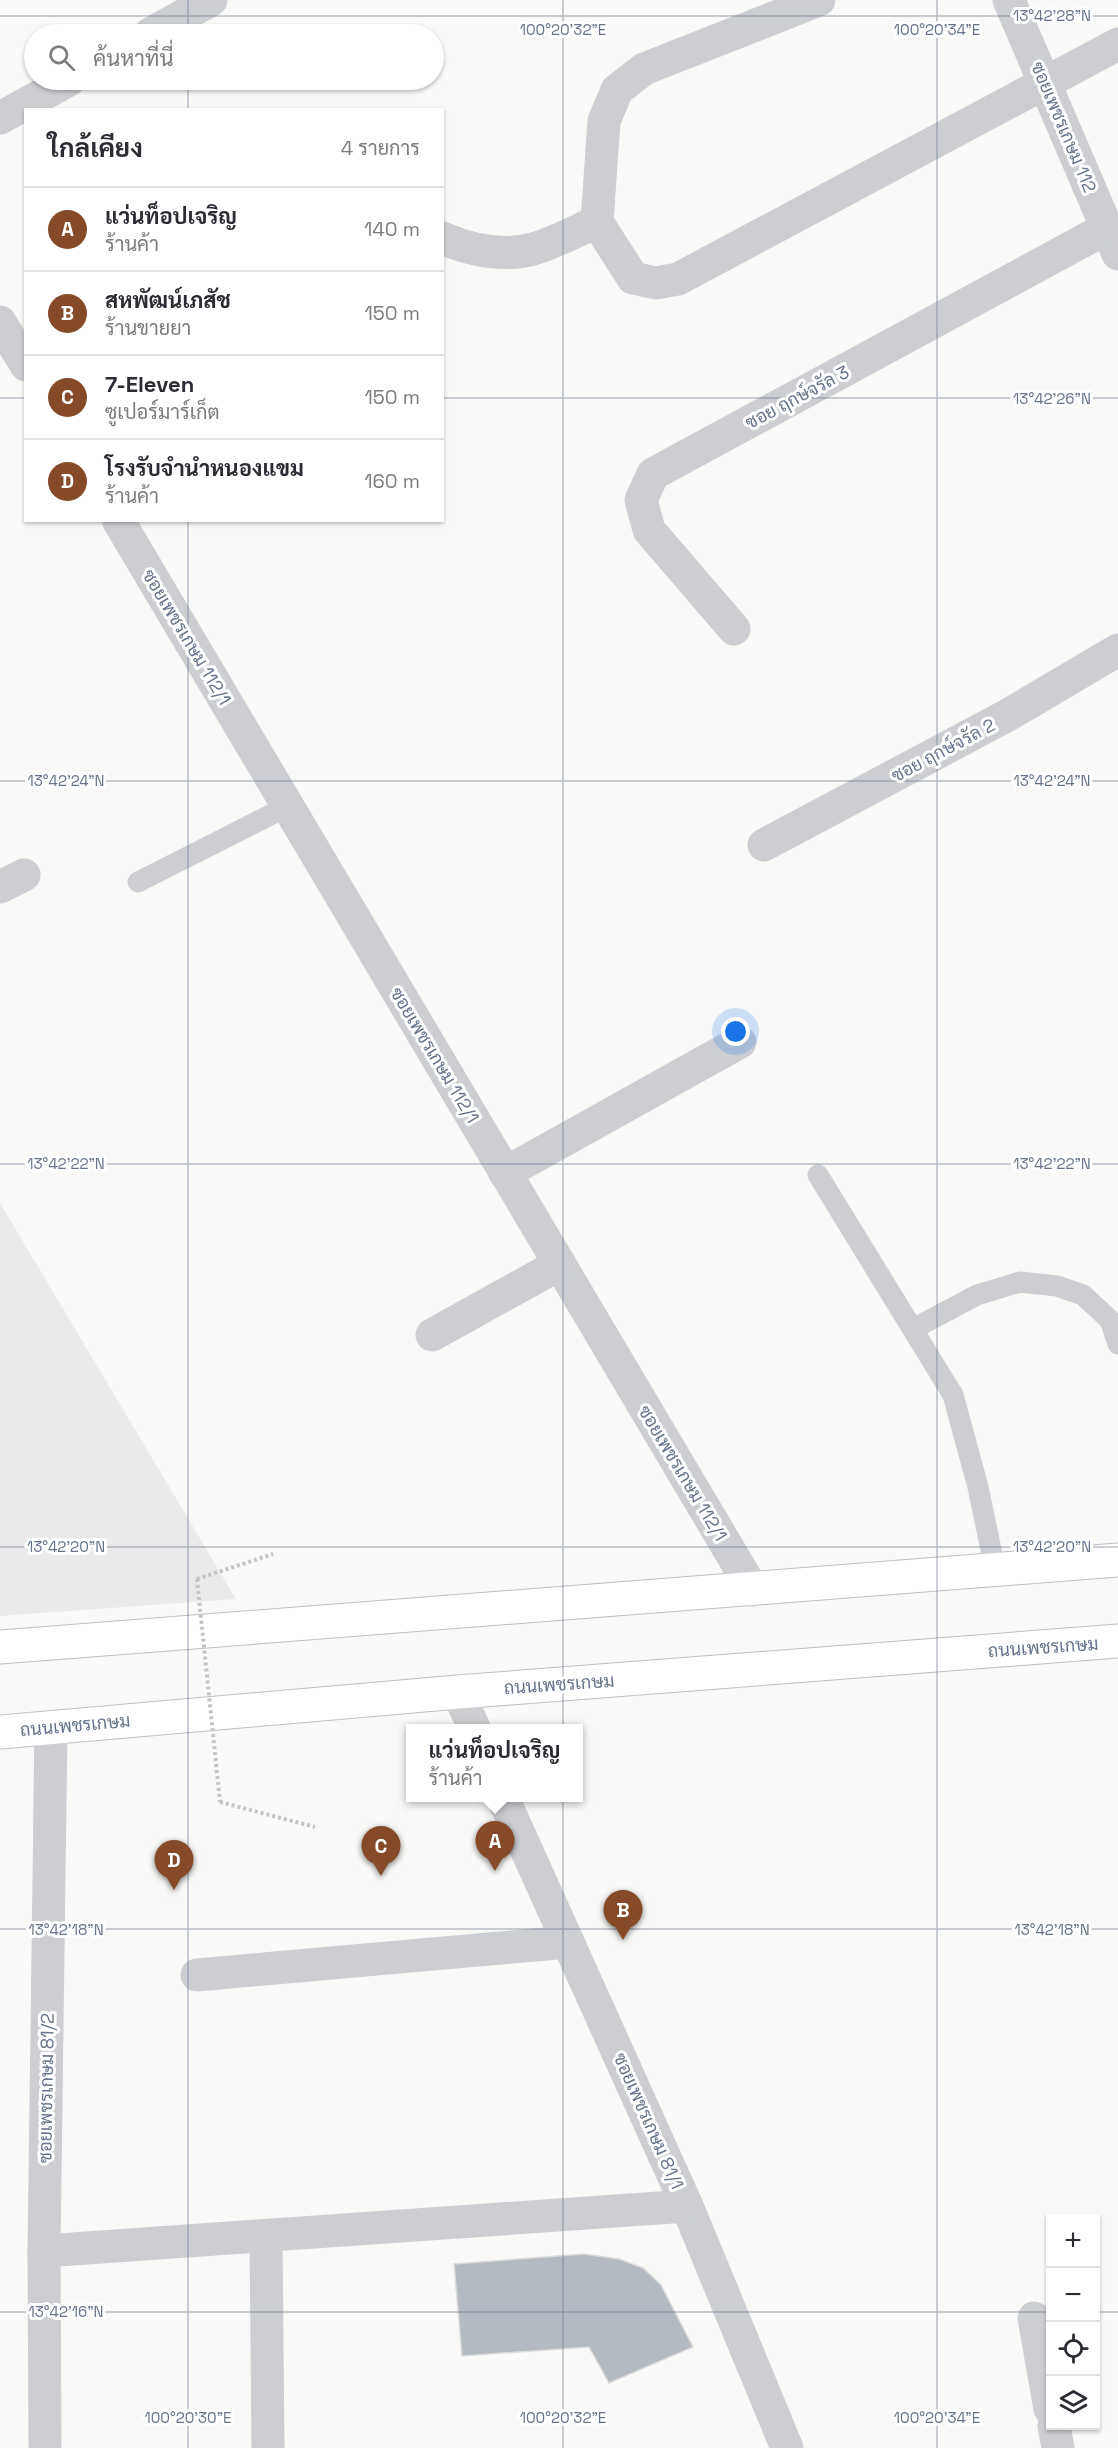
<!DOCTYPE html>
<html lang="th">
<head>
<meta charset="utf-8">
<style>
	:root { --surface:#fff; --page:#f2f2f3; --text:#2b2b33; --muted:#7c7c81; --line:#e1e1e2; --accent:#864a28 }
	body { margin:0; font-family:"Space Grotesk",Sarabun,sans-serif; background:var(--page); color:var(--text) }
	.controls { position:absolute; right:18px; bottom:18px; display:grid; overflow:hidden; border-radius:0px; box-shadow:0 2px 4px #0004 }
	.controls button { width:54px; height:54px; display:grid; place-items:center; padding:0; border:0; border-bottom:2px solid var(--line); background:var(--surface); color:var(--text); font:30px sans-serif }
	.you { position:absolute; left:736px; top:1032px; width:21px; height:21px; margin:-15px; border:4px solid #fff; border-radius:50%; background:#1a73e8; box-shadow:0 0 0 9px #1a73e833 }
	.badge { display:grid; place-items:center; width:39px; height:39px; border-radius:50%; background:var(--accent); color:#fff; font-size:20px; font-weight:700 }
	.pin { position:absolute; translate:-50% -50px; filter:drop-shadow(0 2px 3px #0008) }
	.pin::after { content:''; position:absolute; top:32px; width:21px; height:18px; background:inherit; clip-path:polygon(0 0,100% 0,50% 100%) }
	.popup { position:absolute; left:406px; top:1724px; width:177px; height:78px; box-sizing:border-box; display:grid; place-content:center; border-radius:0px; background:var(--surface); filter:drop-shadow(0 2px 4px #0005); font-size:20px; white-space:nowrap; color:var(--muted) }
	.popup b { font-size:22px; color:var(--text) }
	.popup::after { content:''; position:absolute; left:50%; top:100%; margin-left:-12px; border:12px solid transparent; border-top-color:var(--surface) }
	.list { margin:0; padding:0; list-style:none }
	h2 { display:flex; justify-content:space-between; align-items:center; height:78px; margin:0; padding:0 24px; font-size:26px }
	h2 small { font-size:20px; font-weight:400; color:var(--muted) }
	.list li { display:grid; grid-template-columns:39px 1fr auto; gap:18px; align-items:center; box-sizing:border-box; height:84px; padding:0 24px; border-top:2px solid var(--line) }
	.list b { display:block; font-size:22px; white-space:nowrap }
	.list p { margin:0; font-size:20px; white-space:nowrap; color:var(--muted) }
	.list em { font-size:20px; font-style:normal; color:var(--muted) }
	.icon { flex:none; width:33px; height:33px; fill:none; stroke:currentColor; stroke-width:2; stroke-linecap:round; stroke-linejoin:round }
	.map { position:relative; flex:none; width:1118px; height:2448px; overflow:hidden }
	.search { position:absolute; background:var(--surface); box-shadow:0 2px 4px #0004; left:24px; top:24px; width:420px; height:66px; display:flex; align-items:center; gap:15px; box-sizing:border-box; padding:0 21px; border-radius:33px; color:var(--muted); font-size:22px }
	.panel { position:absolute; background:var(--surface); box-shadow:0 2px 4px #0004; left:24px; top:108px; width:420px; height:414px; border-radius:0px }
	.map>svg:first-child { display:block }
</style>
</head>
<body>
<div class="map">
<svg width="1118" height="2448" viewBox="0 0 1118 2448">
	<rect width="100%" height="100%" fill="#f9f9f7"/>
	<path fill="#eaeaea" d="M0,1203L236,1599L0,1616Z"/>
	<path fill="#b4bac2" stroke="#dbdbd9" stroke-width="1.5" d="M584,2254L619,2259L643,2268L661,2285L693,2347L609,2383L589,2347L462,2356L454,2264Z"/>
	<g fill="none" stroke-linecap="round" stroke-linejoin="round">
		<defs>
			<g id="primary">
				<path d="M0,1647L1118,1560"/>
				<path d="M0,1732L458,1692L1118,1641"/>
			</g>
		</defs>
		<use href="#primary" stroke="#bcbfc4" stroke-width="35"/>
		<g stroke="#c2c4c7" stroke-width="4" stroke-dasharray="3 3" stroke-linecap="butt">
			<path d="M197,1579L273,1554"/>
			<path d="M220,1802L315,1827"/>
		</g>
		<g stroke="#ccced2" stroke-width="21">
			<path d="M138,882L288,806"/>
			<path d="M818,1175L953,1395L978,1487L995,1569"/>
			<path d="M913,1329L977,1295L1020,1282L1057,1286L1083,1295L1110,1320L1118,1344"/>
		</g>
		<g stroke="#ccced2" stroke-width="33">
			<path d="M1009,0L1118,254"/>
			<path d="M150,34L211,0"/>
			<path d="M0,118L69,80"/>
			<path d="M597,222L604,121L617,90L644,69L819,0"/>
			<path d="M442,238C470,250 503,257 533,249C554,243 576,231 597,222L633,278L656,283L678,279L1118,44"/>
			<path d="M0,322L26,365"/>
			<path d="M118,520L753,1590"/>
			<path d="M734,629L649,530L641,500L653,474L1107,228"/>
			<path d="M764,845L1008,715L1118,650"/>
			<path d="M0,887L24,875"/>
			<path d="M505,1173L740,1042"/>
			<path d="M432,1335L560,1264"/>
			<path d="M458,1692L474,1728"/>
			<path d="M503,1798L687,2206L787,2448"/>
			<path d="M197,1975L568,1942"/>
			<path d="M266,2236L268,2448"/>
			<path d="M44,2251L687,2206"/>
			<path d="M1034,2318L1050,2409"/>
			<path d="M1054,2426L1058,2448"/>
			<path d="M45,2448L44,2251L51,1727"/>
		</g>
		<use href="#primary" stroke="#fff" stroke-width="33"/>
		<path stroke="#c2c4c7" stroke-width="4" stroke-dasharray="3 3" stroke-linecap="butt" d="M197,1579L220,1802"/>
	</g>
	<path fill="none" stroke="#65748b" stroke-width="1.5" stroke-opacity="0.45" d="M188,0V34M563,0V2448M937,0V2448M0,16H1118M188,80V110M0,398H26M442,398H1118M188,520V2448M0,781H1118M0,1164H1118M0,1547H1118M0,1929H1118M0,2312H1050M1096,2312H1118"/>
	<g text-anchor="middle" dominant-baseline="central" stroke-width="6" stroke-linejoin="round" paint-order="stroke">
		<g font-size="18" fill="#65748b" stroke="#fff">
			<text transform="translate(1064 127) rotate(67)">ซอยเพชรเกษม 112</text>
			<text transform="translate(797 397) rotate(-28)">ซอย ฤกษ์จรัล 3</text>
			<text transform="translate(187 637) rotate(59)">ซอยเพชรเกษม 112/1</text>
			<text transform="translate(943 750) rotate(-28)">ซอย ฤกษ์จรัล 2</text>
			<text transform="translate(435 1055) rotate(59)">ซอยเพชรเกษม 112/1</text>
			<text transform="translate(683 1473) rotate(59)">ซอยเพชรเกษม 112/1</text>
			<text transform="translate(1043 1647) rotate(-4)">ถนนเพชรเกษม</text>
			<text transform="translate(559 1684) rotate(-4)">ถนนเพชรเกษม</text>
			<text transform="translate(75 1725) rotate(-5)">ถนนเพชรเกษม</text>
			<text transform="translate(46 2088) rotate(-89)">ซอยเพชรเกษม 81/2</text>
			<text transform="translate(649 2121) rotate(66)">ซอยเพชรเกษม 81/1</text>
		</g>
	</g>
	<g font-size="15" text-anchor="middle" fill="#65748b" stroke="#fff" stroke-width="6" stroke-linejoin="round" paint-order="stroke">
		<text x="1052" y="21">13°42'28"N</text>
		<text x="563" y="35">100°20'32"E</text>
		<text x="937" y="35">100°20'34"E</text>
		<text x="1052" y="404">13°42'26"N</text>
		<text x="66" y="786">13°42'24"N</text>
		<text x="1052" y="786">13°42'24"N</text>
		<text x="66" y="1169">13°42'22"N</text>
		<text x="1052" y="1169">13°42'22"N</text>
		<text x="66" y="1552">13°42'20"N</text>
		<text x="1052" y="1552">13°42'20"N</text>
		<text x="66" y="1935">13°42'18"N</text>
		<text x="1052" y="1935">13°42'18"N</text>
		<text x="66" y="2317">13°42'16"N</text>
		<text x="188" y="2423">100°20'30"E</text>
		<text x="563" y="2423">100°20'32"E</text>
		<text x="937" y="2423">100°20'34"E</text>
	</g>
</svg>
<div class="controls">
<button>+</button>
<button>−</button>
<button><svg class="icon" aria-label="locate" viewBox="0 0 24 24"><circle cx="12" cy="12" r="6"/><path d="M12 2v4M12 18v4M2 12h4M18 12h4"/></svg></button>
<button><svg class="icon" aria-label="layers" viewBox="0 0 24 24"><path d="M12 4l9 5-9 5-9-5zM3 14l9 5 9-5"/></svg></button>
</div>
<div class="you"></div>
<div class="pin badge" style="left:495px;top:1871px">A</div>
<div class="popup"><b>แว่นท็อปเจริญ</b>ร้านค้า</div>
<div class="pin badge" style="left:623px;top:1940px">B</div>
<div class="pin badge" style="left:381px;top:1876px">C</div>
<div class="pin badge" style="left:174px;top:1890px">D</div>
<div class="search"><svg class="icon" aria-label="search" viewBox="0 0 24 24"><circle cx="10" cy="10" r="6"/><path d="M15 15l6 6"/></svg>ค้นหาที่นี่</div>
<section class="panel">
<h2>ใกล้เคียง<small>4 รายการ</small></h2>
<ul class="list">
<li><span class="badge">A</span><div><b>แว่นท็อปเจริญ</b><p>ร้านค้า</p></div><em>140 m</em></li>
<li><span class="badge">B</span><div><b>สหพัฒน์เภสัช</b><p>ร้านขายยา</p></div><em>150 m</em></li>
<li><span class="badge">C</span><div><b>7-Eleven</b><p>ซูเปอร์มาร์เก็ต</p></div><em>150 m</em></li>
<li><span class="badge">D</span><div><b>โรงรับจำนำหนองแขม</b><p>ร้านค้า</p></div><em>160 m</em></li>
</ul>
</section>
</div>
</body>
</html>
